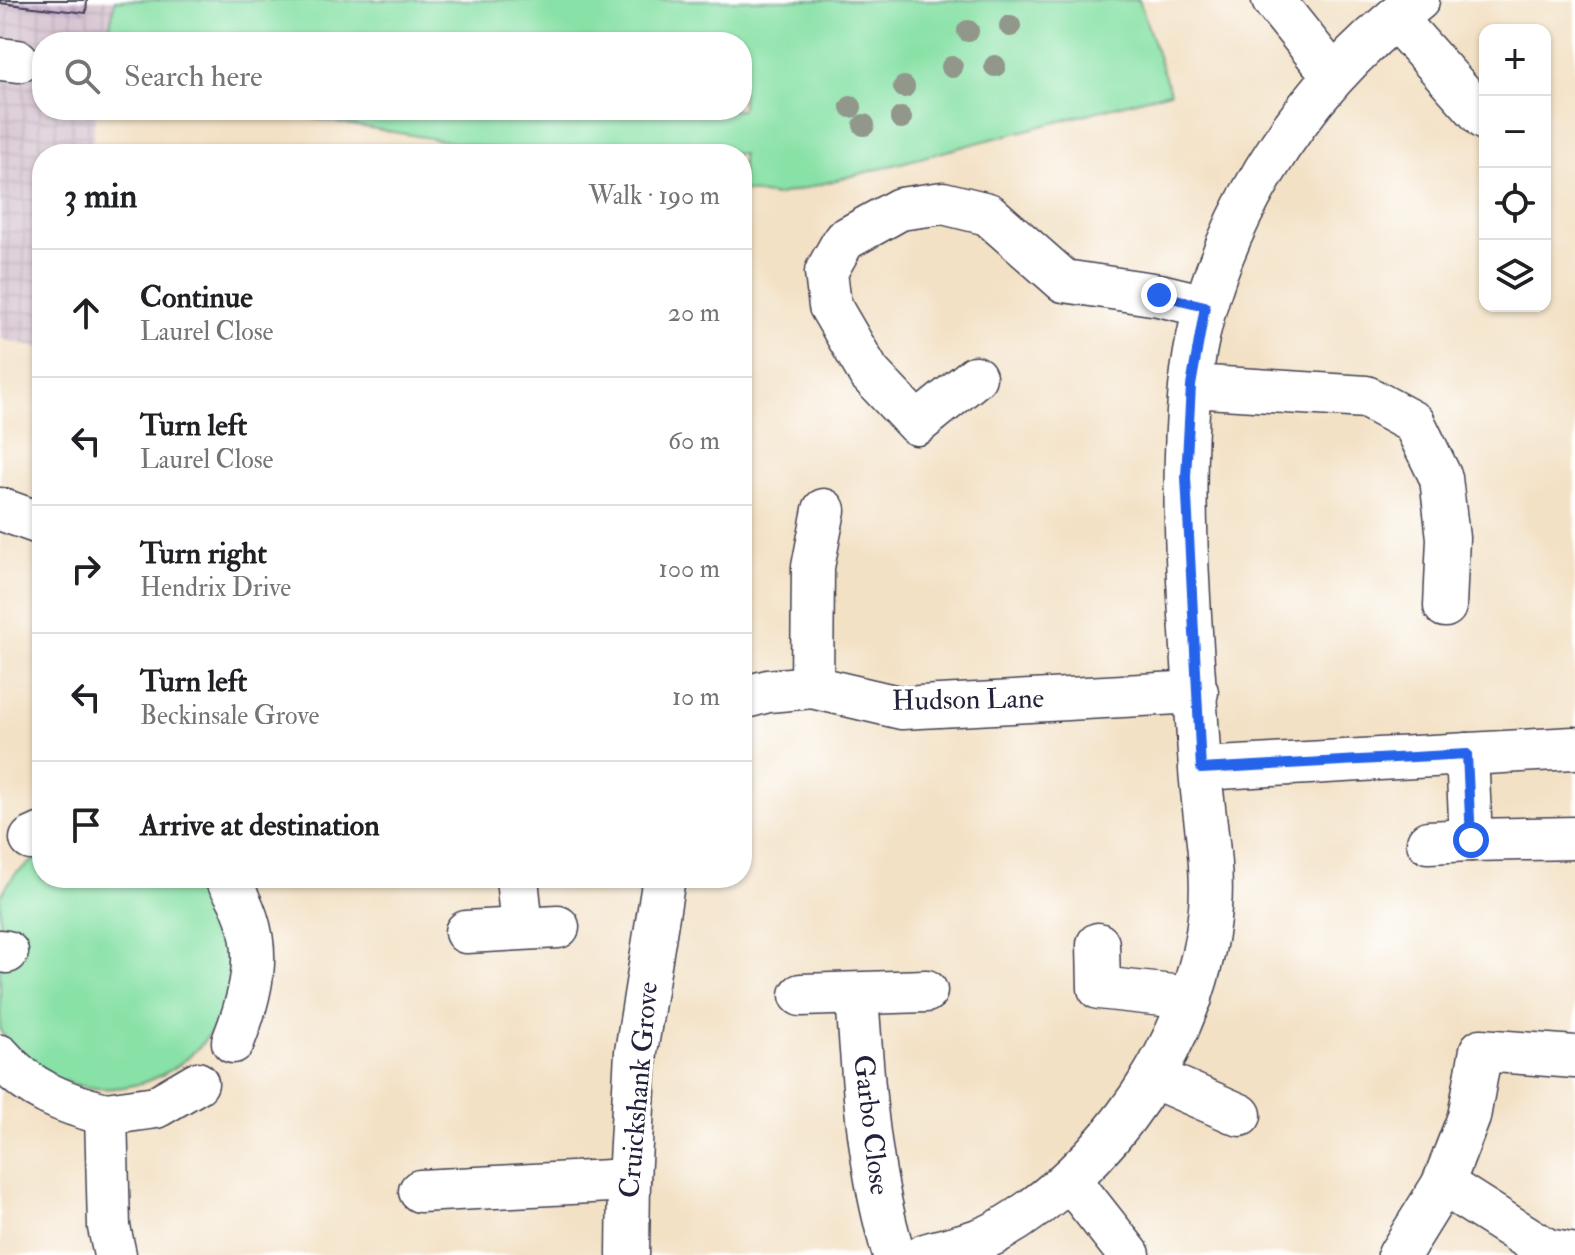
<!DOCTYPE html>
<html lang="en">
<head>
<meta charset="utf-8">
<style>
	:root { --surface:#fff; --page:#f6f6f6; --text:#202124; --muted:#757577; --line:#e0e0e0 }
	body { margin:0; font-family:"IM FELL Double Pica",serif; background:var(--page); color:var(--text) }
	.controls { position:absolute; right:24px; top:24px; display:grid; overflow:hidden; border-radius:16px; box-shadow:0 2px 6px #0004 }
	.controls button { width:72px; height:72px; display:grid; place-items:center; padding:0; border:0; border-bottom:2px solid var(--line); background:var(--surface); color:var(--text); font:40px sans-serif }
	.stop { position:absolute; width:24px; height:24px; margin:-18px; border:6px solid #2563eb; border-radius:50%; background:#fff }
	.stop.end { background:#2563eb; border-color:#fff; box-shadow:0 2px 8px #0008 }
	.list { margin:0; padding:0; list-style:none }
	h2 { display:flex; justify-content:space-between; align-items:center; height:104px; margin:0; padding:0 32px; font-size:34px }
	h2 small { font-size:26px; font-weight:400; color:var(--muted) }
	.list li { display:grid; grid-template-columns:52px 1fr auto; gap:24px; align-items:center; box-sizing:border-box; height:128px; padding:0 32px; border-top:2px solid var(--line) }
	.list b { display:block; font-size:30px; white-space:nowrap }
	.list p { margin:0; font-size:26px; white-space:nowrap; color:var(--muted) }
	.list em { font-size:26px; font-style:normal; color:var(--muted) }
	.icon { flex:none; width:44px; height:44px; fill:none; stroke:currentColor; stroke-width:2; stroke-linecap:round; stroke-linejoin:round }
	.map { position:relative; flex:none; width:1575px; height:1255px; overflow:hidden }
	.search { position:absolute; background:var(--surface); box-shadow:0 2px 6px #0004; left:32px; top:32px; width:720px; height:88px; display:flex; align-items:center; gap:20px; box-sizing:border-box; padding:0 28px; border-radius:32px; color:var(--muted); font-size:30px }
	.panel { position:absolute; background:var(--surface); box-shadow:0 2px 6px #0004; left:32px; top:144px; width:720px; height:744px; border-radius:32px }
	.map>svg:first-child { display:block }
</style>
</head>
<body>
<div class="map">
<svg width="1575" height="1255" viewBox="0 0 1575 1255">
	<defs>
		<pattern id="industrial-grid" width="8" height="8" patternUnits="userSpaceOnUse" patternTransform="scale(2)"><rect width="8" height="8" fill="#d1bdcb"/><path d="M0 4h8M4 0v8" fill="none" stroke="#b3a2af"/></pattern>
		<pattern id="building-back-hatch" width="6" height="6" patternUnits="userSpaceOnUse" patternTransform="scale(2)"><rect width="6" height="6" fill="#c3a4c9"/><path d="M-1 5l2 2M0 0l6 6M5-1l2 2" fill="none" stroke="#9e85a4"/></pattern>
	</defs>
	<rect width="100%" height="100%" fill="#fff"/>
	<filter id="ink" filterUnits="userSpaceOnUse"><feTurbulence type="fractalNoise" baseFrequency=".0125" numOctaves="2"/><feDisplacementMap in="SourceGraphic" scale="16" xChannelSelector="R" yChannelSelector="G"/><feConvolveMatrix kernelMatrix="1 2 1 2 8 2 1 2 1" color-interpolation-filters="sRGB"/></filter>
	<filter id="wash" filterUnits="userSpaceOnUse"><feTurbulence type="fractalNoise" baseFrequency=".006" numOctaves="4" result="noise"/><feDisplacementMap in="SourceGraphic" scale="32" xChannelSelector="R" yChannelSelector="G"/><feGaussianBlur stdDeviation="1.8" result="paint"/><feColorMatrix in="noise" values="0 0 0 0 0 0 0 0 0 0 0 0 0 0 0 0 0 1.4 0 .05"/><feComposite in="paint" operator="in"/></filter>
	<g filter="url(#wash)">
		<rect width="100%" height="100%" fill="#f3e1c5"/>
		<path fill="url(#industrial-grid)" d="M0,0H115L107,42H42V110H96L91,154H42V348L0,339Z"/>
		<g fill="#88e1a6" stroke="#558270" stroke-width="2">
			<path d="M115,0H1139L1170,92L776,196L742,191V154H524L263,110H742V42H107Z"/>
			<path d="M42,854V878H202C217,902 229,922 233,950C236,969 230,993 223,1010C189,1086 98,1113 29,1063C18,1055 9,1041 0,1031V896L15,874Z"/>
		</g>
		<g id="blocks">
			<path fill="url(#building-back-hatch)" d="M0,0H87L86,13L0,3Z"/>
		</g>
	</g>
	<g filter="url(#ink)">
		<use href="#blocks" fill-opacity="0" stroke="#413f50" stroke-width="2"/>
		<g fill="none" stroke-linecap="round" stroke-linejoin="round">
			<defs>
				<g id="minor">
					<path d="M1273,0L1333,75"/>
					<path d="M1395,18L1485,119"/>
					<path d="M0,59L18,61"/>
					<path d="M975,377L917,424L869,373L830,306L826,272L844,240L900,209L943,203L988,214L1064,281L1159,295L1205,306"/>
					<path d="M1191,386L1366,397L1414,423L1441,478L1448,538L1445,606"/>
					<path d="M0,509L42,524"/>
					<path d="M812,687L813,567L824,510"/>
					<path d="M742,698L768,691L812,687L902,708L1197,692"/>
					<path d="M1467,754L1471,840L1575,838"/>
					<path d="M1201,769L1574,748"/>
					<path d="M31,839L42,834"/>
					<path d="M1428,842L1471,840"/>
					<path d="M226,878C265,934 257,981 233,1042"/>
					<path d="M517,878L522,928"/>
					<path d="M466,932L558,927"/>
					<path d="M1098,944L1099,988L1191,998"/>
					<path d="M0,951L7,952"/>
					<path d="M857,994C863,1083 868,1169 894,1255"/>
					<path d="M801,995L926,991"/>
					<path d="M0,1056C28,1090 65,1104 106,1114"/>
					<path d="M1153,1077L1240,1115"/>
					<path d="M1070,1180L1129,1255"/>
					<path d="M1443,1184L1469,1117L1481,1050L1575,1057"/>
					<path d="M420,1191L629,1180"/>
					<path d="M115,1255L109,1227L106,1114L156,1107L197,1083"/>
					<path d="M628,1255L629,1180L636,1052L664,878"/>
					<path d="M925,1255C947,1248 975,1244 995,1233C1107,1171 1200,1037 1210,908C1214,865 1203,813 1200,769C1193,647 1178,508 1190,388C1206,235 1297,91 1418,0"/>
					<path d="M1399,1255L1443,1184L1547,1250L1575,1255"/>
				</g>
			</defs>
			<use href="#minor" stroke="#413f50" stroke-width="45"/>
			<use href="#minor" stroke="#fff" stroke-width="42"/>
		</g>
		<g fill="#91978b">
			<circle cx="1010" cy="26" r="11"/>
			<circle cx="968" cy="31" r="11"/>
			<circle cx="995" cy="66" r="11"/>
			<circle cx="952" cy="67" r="11"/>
			<circle cx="904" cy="87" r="11"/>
			<circle cx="851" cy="107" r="11"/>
			<circle cx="901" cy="118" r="11"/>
			<circle cx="864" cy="125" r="11"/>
		</g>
	</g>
	<g fill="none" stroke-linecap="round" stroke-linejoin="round" filter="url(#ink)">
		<path stroke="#2563eb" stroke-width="10" d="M1159,295L1205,306L1191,386L1186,477L1201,769L1467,754L1471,840"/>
	</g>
	<g text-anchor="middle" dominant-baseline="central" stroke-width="7" stroke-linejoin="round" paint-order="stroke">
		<g font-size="28" fill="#22223b" stroke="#fff">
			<text transform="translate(968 700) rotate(-1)">Hudson Lane</text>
			<text transform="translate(639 1090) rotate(-85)">Cruickshank Grove</text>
			<text transform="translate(871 1125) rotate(83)">Garbo Close</text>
		</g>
	</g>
</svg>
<div class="controls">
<button>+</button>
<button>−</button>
<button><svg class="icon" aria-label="locate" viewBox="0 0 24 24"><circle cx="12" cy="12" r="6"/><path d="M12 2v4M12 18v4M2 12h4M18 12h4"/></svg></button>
<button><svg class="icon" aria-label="layers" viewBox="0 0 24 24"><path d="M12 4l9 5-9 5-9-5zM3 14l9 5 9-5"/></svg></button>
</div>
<div class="stop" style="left:1471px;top:840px"></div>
<div class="stop end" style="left:1159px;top:295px"></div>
<div class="search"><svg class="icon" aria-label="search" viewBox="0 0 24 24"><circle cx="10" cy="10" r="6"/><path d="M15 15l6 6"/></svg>Search here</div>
<section class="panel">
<h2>3 min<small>Walk · 190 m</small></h2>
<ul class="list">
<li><svg class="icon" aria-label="ahead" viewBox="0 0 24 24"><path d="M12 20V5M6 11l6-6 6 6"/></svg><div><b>Continue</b><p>Laurel Close</p></div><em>20 m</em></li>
<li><svg class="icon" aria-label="left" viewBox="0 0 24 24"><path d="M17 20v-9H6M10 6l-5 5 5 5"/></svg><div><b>Turn left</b><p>Laurel Close</p></div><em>60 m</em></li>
<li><svg class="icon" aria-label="right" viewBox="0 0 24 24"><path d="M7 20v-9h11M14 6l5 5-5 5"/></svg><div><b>Turn right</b><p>Hendrix Drive</p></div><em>100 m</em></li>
<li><svg class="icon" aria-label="left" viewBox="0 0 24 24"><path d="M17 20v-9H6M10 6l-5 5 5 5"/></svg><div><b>Turn left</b><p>Beckinsale Grove</p></div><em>10 m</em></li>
<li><svg class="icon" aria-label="arrive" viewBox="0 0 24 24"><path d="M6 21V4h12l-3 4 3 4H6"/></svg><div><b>Arrive at destination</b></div></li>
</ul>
</section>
</div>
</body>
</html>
